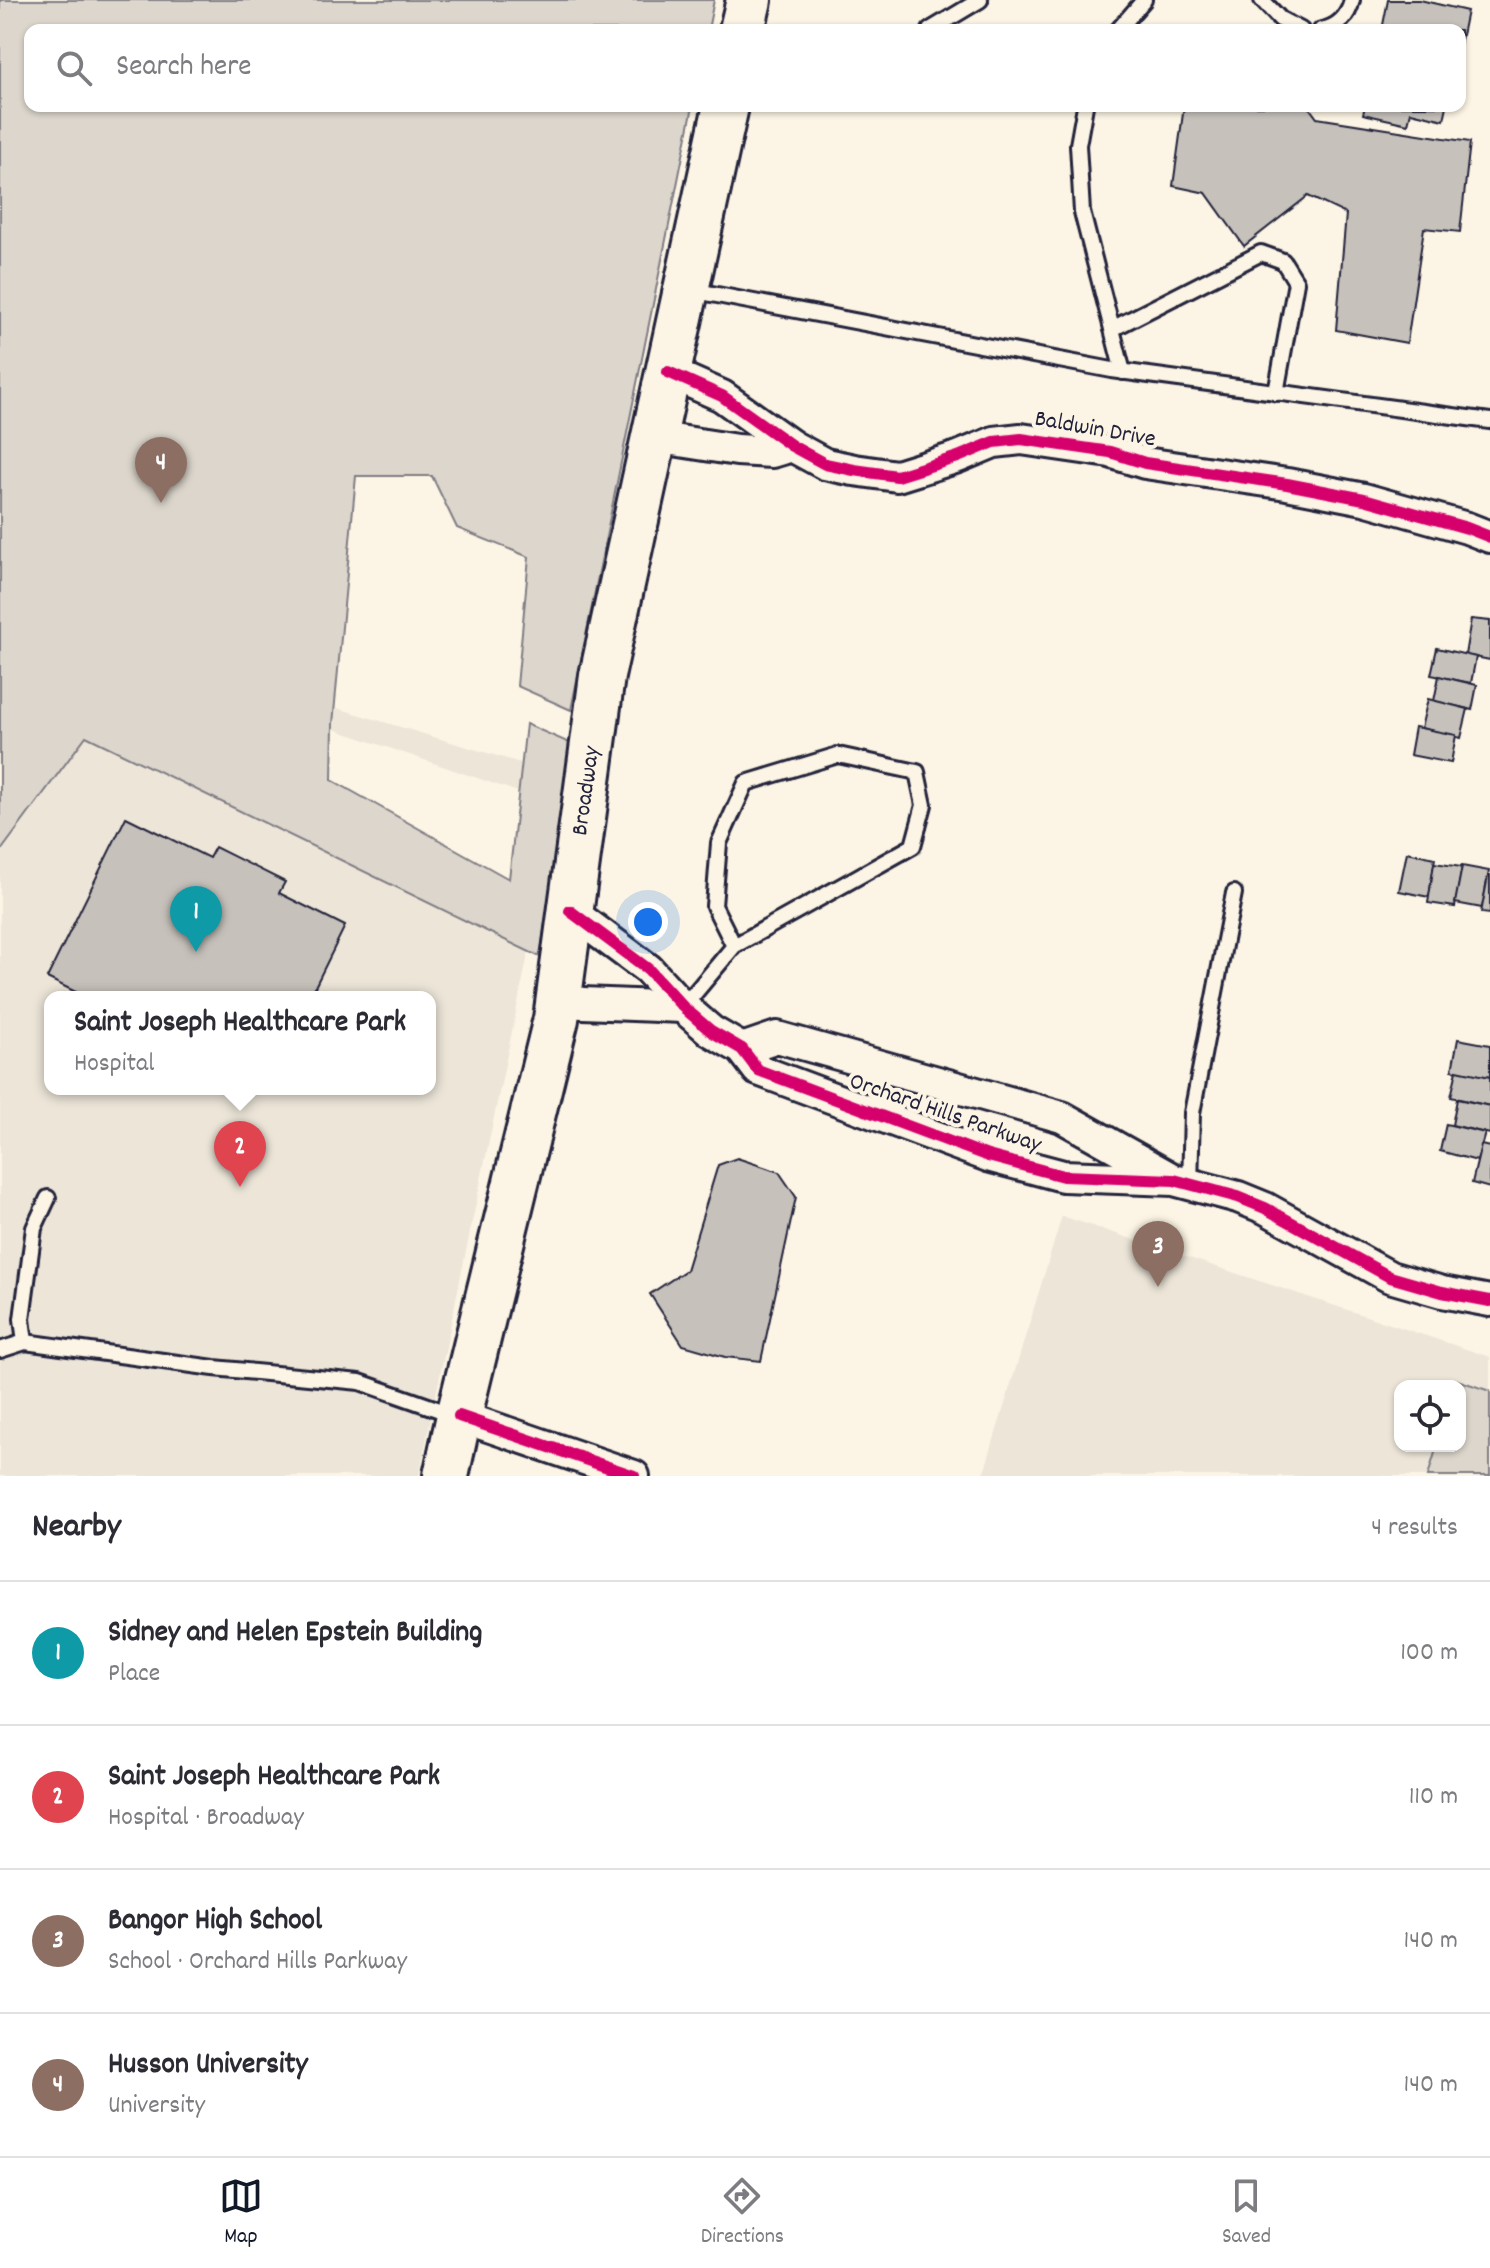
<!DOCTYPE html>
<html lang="en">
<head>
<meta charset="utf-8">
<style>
	:root { --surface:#fff; --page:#f2f2f3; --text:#2b2b33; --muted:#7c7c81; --line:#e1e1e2; --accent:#111827 }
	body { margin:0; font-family:Dekko,sans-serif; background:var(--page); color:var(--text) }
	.controls { position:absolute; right:24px; bottom:24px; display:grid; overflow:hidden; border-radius:16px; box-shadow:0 2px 6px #0004 }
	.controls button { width:72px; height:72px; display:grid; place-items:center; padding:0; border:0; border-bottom:2px solid var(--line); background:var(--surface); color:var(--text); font:40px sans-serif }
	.you { position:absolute; left:648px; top:922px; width:28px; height:28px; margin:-20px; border:6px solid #fff; border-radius:50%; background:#1a73e8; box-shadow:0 0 0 12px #1a73e833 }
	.badge { display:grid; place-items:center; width:52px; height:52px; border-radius:50%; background:var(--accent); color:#fff; font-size:26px; font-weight:700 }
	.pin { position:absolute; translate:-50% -66px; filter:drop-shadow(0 2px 4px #0008) }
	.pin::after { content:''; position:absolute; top:42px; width:28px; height:24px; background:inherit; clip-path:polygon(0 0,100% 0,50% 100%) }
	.popup { position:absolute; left:44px; top:991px; width:392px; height:104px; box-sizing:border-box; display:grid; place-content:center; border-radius:16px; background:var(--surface); filter:drop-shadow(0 2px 6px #0005); font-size:26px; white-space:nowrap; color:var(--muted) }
	.popup b { font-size:30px; color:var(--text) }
	.popup::after { content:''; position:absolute; left:50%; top:100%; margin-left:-16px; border:16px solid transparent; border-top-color:var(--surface) }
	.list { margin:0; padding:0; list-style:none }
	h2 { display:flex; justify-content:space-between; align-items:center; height:104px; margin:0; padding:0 32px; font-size:34px }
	h2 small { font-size:26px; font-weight:400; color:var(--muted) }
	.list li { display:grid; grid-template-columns:52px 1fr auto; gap:24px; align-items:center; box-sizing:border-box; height:144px; padding:0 32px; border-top:2px solid var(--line) }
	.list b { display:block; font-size:30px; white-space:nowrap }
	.list p { margin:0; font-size:26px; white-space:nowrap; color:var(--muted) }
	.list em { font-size:26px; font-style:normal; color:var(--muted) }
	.icon { flex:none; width:44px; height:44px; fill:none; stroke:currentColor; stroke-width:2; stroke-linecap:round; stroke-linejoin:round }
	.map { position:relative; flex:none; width:1490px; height:1476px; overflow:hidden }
	.search { position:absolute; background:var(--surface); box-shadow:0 2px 6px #0004; left:24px; right:24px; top:24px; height:88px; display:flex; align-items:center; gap:20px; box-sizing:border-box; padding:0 28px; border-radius:16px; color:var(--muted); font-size:30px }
	.sheet { height:680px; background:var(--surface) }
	nav { display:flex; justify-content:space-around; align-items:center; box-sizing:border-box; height:112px; border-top:2px solid var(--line); background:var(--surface); font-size:22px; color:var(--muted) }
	nav a { display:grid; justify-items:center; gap:4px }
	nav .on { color:var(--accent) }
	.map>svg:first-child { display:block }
</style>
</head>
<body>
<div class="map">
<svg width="1490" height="1476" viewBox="0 0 1490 1476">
	<rect width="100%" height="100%" fill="#fcf5e5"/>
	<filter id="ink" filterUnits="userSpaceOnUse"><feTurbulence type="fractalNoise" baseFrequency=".0125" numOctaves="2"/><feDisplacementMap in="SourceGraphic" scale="16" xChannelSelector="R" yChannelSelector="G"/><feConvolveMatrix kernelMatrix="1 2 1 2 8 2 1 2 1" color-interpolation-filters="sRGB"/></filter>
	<g filter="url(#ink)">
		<g fill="#ece5d8" fill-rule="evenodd">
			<path d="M0,0L30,30V106L290,694L567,777L562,807L284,712L271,774L540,897L419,1476H0ZM50,997H430V1089H50Z"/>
			<path d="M1062,1216L1490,1357V1476H983ZM1400,1386H1460V1446H1400Z"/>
		</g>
		<g fill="#dcd6cc" stroke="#7f7c84" stroke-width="2">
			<path d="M0,0H714L708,30H30V106H693L571,710L517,686L529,557L457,528L432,476H356L333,724L332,780L509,879L526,724L572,744L540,957L86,736L0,852Z"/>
			<path d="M1457,1380L1490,1391V1476H1428L1437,1446H1460V1386H1455Z"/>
		</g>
		<g fill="#c6c1bb" stroke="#22223b" stroke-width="2">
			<path d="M1388,0H1420L1467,11L1460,45V30H1382Z"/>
			<path d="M1184,106H1308L1317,118L1470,142L1460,232L1424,228L1407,343L1336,330L1346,214L1308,196L1244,246L1206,193L1173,186Z"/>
			<path d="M1365,106H1447L1444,120L1411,112L1408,124L1363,114Z"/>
			<path d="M1471,619L1490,621V660L1465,655Z"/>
			<path d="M1437,648L1476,657L1471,683L1431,675Z"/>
			<path d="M1439,676L1477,685L1472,710L1434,701Z"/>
			<path d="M1428,699L1468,709L1461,738L1421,728Z"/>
			<path d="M1415,727L1456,735L1451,763L1410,755Z"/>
			<path d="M126,817L209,858L215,847L285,882L279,893L345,926L310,997H86L47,978Z"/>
			<path d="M1407,852L1435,858L1429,897L1399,891Z"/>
			<path d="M1434,863L1462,867L1455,907L1428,903Z"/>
			<path d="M1462,866L1489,871L1482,908L1455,903Z"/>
			<path d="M1488,876H1490V914L1481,913Z"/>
			<path d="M1458,1039L1490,1045V1077L1452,1070Z"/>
			<path d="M1457,1070L1490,1077V1106L1451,1097Z"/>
			<path d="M1457,1099L1490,1106V1134L1452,1125Z"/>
			<path d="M1446,1124L1485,1133L1477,1161L1440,1151Z"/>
			<path d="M1481,1145L1490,1147V1188L1472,1183Z"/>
			<path d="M737,1158L779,1172L796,1197L761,1361L725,1357L683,1345L650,1294L686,1270L718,1165Z"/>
		</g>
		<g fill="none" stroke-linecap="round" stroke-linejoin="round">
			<defs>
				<g id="lane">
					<path d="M1262,0L1280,19L1301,30"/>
					<path d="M930,30L980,0"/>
					<path d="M1118,30L1144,0"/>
					<path d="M1321,30C1338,27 1348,17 1352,0"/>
					<path d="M1085,106L1078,145L1082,212L1123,372"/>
					<path d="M691,290L1112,370L1490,421"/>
					<path d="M1112,329L1261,253L1283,261L1296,282L1276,393"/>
					<path d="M683,1007L734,946L913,846L924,805L917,772L838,755L746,783L719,843L714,906L734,946"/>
					<path d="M1190,1185L1192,1113L1234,893"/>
					<path d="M25,1342L22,1319L34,1228L48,1198"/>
					<path d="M0,1350L25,1342L214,1368L360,1382L454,1415"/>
				</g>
				<g id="street">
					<path d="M668,372L722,396L792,446L825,464L854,470L897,476L958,457L994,442L1021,439L1110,452L1145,463L1287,484L1364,499L1467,528L1490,537"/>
					<path d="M654,437L737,450L772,452L792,446"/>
					<path d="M570,911L648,969L683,1007L711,1031L742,1049L758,1070L988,1156L1063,1176L1174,1180L1238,1197L1265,1208L1390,1277L1442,1292L1490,1301"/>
					<path d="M558,1002L683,1007"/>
					<path d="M742,1049L777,1037L1062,1117L1169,1177"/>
					<path d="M459,1416L634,1476"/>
				</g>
				<g id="primary">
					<path d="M742,30L749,0"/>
					<path d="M446,1476L459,1416L556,1019L602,676L726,106"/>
				</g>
			</defs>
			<use href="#lane" stroke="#22223b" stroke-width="20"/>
			<use href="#street" stroke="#22223b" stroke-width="36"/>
			<use href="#primary" stroke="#22223b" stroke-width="50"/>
			<use href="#lane" stroke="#fcf5e5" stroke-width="14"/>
			<use href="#street" stroke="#fcf5e5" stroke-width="30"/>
			<use href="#primary" stroke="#fcf5e5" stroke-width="44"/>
			<defs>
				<g id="cycleway">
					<path d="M668,372L722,396L792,446L825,464L854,470L897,476L958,457L994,442L1021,439L1110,452L1145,463L1287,484L1364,499L1467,528L1490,537"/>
					<path d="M570,911L648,969L683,1007L711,1031L742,1049L758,1070L988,1156L1063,1176L1174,1180L1238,1197L1265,1208L1390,1277L1442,1292L1490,1301"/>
					<path d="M459,1416L634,1476"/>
				</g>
			</defs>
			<use href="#cycleway" stroke="#fcf5e5" stroke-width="17"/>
			<use href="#cycleway" stroke="#d6006c" stroke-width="12"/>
		</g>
	</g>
	<g text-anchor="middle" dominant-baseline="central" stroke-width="8" stroke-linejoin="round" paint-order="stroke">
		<g font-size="24" fill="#22223b" stroke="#fcf5e5">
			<text transform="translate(1095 430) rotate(10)">Baldwin Drive</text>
			<text transform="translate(587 791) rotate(-82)">Broadway</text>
			<text transform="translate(945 1114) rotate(19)">Orchard Hills Parkway</text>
		</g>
	</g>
</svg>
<div class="controls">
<button><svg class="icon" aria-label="locate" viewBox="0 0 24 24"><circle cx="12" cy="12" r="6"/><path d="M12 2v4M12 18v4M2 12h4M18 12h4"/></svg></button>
</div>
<div class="you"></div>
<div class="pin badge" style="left:196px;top:952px;background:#0f9aa8">1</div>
<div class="pin badge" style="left:240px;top:1187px;background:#e0444e">2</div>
<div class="popup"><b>Saint Joseph Healthcare Park</b>Hospital</div>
<div class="pin badge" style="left:1158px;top:1287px;background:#8d6e63">3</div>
<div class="pin badge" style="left:161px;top:503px;background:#8d6e63">4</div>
<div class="search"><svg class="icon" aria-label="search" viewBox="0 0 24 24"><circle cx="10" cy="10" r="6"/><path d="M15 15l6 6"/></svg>Search here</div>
</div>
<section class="sheet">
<h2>Nearby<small>4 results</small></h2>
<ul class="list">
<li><span class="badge" style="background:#0f9aa8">1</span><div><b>Sidney and Helen Epstein Building</b><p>Place</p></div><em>100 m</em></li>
<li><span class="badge" style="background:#e0444e">2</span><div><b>Saint Joseph Healthcare Park</b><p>Hospital · Broadway</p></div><em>110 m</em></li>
<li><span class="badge" style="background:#8d6e63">3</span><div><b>Bangor High School</b><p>School · Orchard Hills Parkway</p></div><em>140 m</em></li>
<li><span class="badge" style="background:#8d6e63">4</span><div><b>Husson University</b><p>University</p></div><em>140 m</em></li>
</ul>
</section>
<nav>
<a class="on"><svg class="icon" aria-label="map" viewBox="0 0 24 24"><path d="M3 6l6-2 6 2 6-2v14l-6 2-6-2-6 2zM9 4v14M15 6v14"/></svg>Map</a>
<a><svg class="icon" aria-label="directions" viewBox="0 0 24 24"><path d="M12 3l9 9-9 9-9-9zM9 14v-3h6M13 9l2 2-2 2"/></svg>Directions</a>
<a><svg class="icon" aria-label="saved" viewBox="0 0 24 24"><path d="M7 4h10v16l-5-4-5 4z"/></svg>Saved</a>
</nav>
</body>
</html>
